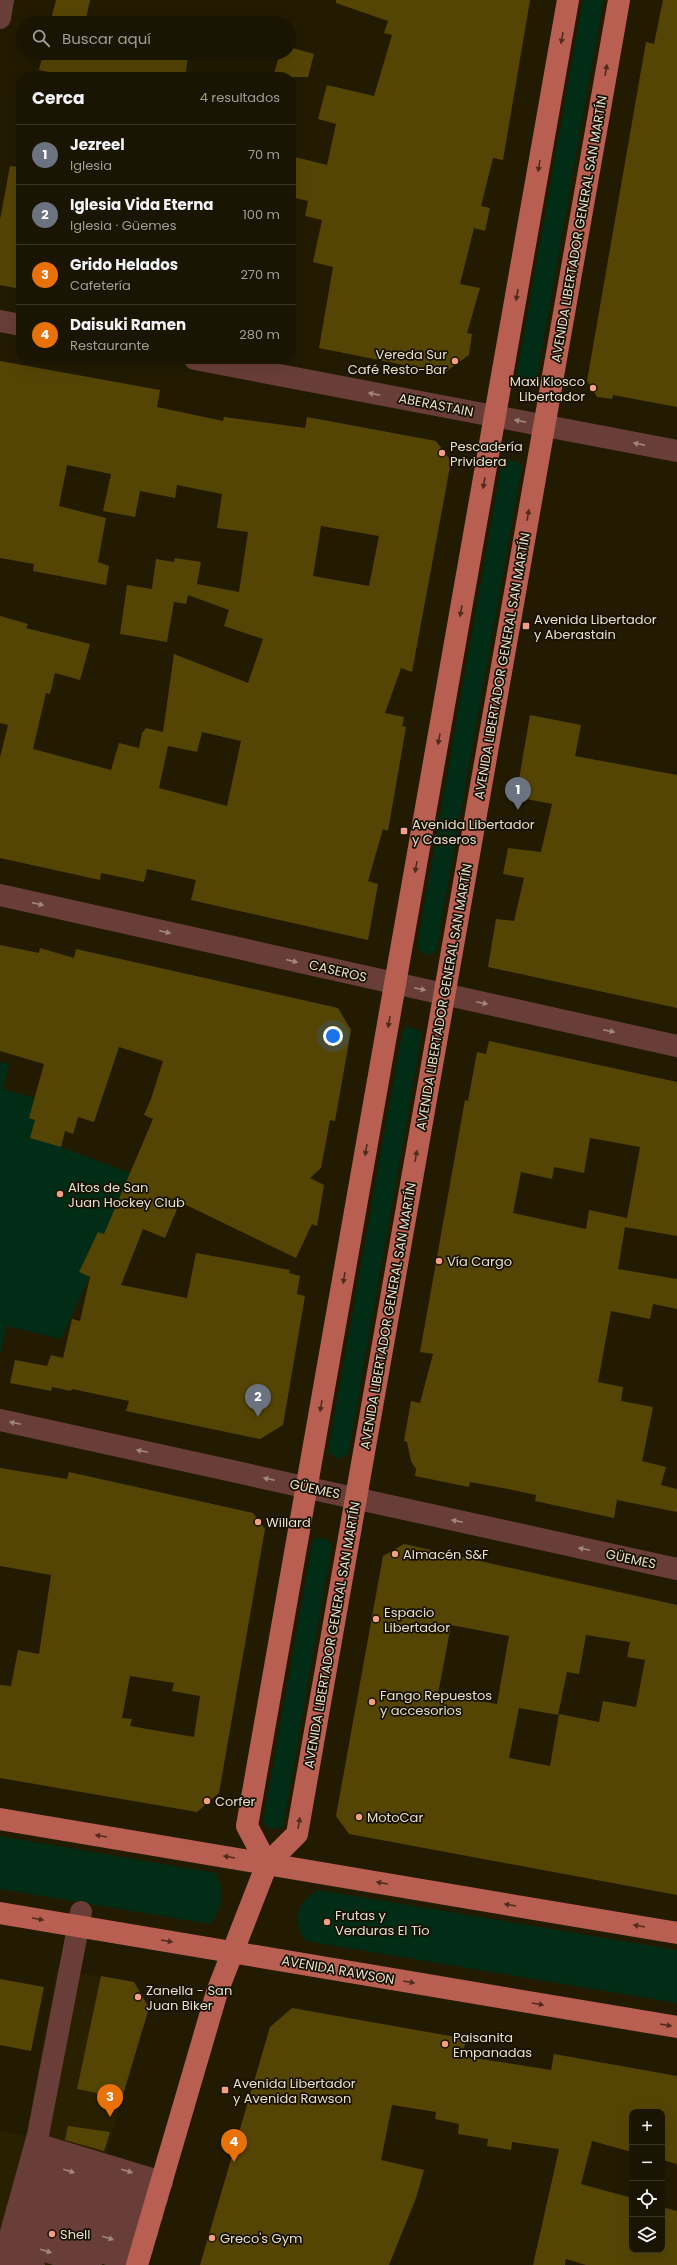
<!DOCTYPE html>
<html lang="es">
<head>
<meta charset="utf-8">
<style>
	:root { --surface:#1a1402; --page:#272111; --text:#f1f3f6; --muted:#9f9e99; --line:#383324; --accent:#f39f85 }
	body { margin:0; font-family:Poppins,sans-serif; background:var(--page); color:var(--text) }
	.controls { position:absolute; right:12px; bottom:12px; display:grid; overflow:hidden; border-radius:8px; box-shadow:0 4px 16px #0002 }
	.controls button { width:36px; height:36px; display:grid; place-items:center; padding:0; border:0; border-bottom:1px solid var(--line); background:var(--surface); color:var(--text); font:20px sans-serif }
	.you { position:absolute; left:333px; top:1036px; width:14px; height:14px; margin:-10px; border:3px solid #fff; border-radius:50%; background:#1a73e8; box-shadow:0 0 0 6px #1a73e833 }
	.badge { display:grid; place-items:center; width:26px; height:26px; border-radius:50%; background:var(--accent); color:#fff; font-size:13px; font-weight:700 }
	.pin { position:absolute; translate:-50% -33px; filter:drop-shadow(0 1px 2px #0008) }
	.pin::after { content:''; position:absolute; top:21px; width:14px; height:12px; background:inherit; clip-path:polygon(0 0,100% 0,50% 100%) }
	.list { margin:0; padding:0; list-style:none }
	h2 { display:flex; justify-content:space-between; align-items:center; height:52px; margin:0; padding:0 16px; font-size:17px }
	h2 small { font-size:13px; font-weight:400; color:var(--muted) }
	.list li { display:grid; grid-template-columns:26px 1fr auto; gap:12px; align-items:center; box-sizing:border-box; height:60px; padding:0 16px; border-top:1px solid var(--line) }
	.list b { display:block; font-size:15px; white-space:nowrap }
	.list p { margin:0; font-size:13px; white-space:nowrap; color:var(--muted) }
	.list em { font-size:13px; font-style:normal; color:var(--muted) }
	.icon { flex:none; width:22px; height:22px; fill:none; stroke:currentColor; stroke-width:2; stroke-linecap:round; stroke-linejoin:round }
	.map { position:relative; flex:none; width:677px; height:2265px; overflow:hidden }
	.search { position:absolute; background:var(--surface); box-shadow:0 4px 16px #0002; left:16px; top:16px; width:280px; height:44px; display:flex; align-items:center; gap:10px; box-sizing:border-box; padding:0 14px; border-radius:22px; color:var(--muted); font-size:15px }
	.panel { position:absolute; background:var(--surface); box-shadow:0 4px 16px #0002; left:16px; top:72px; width:280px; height:292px; border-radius:16px }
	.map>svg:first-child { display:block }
</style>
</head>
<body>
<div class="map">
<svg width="677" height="2265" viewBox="0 0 677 2265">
	<rect width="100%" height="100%" fill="#221b02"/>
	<path fill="#292000" d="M57,1969L134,1982L149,2008L73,2265H0V2131L26,2135Z"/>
	<g fill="#012d16">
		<path d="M583,0H603L536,384L524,387L516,380Z"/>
		<path d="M507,460L516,461L522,465L436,952L426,955L417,948L502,462Z"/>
		<path d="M407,1027L416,1028L422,1033L348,1455L338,1459L328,1452L403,1029Z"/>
		<path d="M0,1062L9,1064L3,1089L35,1098L65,1131L61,1147L130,1173L112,1216L116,1218L61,1339L7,1326L0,1354Z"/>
		<path d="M317,1538L326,1539L332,1544L283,1827L271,1829L263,1823L313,1540Z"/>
		<path d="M0,1836L216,1873C225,1891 223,1908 210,1924L0,1889Z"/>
		<path d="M318,1890L677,1950V2003L306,1941C291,1922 297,1901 318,1890Z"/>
	</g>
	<g fill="#554505" fill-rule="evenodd">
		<path d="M56,0H90L85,23H50Z"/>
		<path d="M336,0H530L503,160L493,158L481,206L490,208L485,231L474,228L460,284L480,288L467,333L472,334L469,355L444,373L319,348L333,267L313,262L322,220L305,216L308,201L291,197V156L327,165L336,124L318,119L327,85L374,96L392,35L384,33L388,21L336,3Z"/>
		<path d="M663,0H677V407L613,395L612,399L597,397L587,381L646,42L654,44Z"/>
		<path d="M289,47L314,54L308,77H273L280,53H289Z"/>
		<path d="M43,53H167L188,57L185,77H73L39,70Z"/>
		<path d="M10,166L21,167V289L0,285V220Z"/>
		<path d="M0,361L160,390L157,407L223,421L224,417L305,428L307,417L436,441L451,461L412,672L401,668L385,713L404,717L402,726L406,727L388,831L383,829L368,881L378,884L368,940L191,900L196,880L147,869L144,882L101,873L100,880L0,858V757L8,725L0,723V616L28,624L26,628L90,644L80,680L55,673L50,694L46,693L33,749L111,770L119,743L139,748L142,733L146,728L163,732L174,654L248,683L263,639L224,626L229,610L188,595L186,604L174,602L167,642L120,634L127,585L152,589L156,559L174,562L175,558L201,562L197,584L239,592L248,532L217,528L222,494L177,485L175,498L140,491L135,517L103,511L111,474L67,465L59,506L106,518L98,562L109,566L106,585L33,571L34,564L0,558ZM321,526L379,536L369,586L313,576ZM202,732L241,741L227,806L159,788L168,746L197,752Z"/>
		<path d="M530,715L581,725L575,756L677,775V1008L488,967L496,919L514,921L524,878L503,874L508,848L541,852L552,804L516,797Z"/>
		<path d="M0,945L39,953L40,948L74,958L76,949L338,1008L351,1030L335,1121L330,1120L321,1168L310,1178L324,1185L317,1226L312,1224L296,1258L180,1202L165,1238L143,1229L121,1285L187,1298L196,1253L290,1270L289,1273L300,1276L297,1294L305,1296L283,1425L260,1439L126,1411L129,1401L72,1389L71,1391L52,1387L51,1391L10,1383L15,1360L47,1366L51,1355L63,1358L72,1319L80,1321L90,1277L79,1272L98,1232L104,1234L153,1119L144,1115L151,1099L163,1061L119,1047L94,1122L78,1117L73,1134L65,1131L61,1147L30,1138L35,1120L29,1118L44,1064L0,1051Z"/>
		<path d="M489,1041L677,1082V1236L625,1227L618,1269L677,1279V1309L653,1304L650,1319L611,1311L598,1382L623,1387L621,1401L653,1407L642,1461L666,1467L661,1485L677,1489V1512L617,1500L614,1518L535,1501L536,1495L508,1489L470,1482L469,1487L415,1476L416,1469L411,1461L407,1442L404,1441L411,1401L420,1403L433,1354L420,1352L465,1100L468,1101L477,1052L486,1054ZM590,1138L640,1147L626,1224L627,1218L589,1210L586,1229L513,1213L521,1172L552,1179L554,1167L584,1173Z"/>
		<path d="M0,1468L67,1479L69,1472L253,1513L265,1529L219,1793L197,1812L0,1778V1685L11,1686L18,1650L39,1654L51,1575L0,1566ZM130,1676L174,1683L172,1691L200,1696L194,1737L130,1726L132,1719L122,1718Z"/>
		<path d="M404,1544L677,1605V1895L349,1834L336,1816L383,1556ZM451,1625L509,1636L497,1704L438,1694ZM586,1635L630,1642L627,1657L645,1660L636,1707L603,1701L599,1722L559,1714L550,1766L509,1758L519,1708L558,1715L567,1672L579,1674Z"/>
		<path d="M101,1976L134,1982L149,2008L122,2098L77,2089Z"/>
		<path d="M0,1979L44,1987L31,2051L0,2045Z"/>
		<path d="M292,2008L467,2039L461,2056L551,2070L554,2054L677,2076V2164L662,2160V2112H632V2152L592,2141L581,2184L632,2198V2250H662V2207L677,2211V2265H586L566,2259L565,2265H533L559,2149L512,2142L511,2150L487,2146L488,2139L458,2134L459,2124L435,2119L436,2112L392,2105L381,2160L424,2170L416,2198L389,2265H200L270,2027Z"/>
		<path d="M68,2126L110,2132L104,2151L65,2140Z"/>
	</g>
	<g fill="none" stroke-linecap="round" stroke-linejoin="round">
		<g stroke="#6a3e38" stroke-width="22">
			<path d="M0,18L3,0"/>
			<path d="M0,321L21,325"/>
			<path d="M195,359L677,451"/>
			<path d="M0,895L677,1046"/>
			<path d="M0,1420L677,1569"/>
			<path d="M36,2144L162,2182"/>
			<path d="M32,2159L157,2198"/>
			<path d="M27,2177L152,2215"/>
			<path d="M22,2194L147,2232"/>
			<path d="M17,2210L142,2248"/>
			<path d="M13,2225L137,2263"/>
			<path d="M9,2240L91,2265"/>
			<path d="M4,2256L34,2265"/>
			<path d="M2,2265L38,2135L81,1912"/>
		</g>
		<g stroke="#b85f52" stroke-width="22">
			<path d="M0,1819L677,1933"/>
			<path d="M267,1864L247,1826L568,0"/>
			<path d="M0,1913L677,2027"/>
			<path d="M137,2265L217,1992L267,1864L297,1834L619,0"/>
		</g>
	</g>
	<defs><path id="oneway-solid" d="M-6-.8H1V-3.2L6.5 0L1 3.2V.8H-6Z"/></defs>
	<g fill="#502c1d">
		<use href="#oneway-solid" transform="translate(562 38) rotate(100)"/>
		<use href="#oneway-solid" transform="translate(606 70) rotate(-80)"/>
		<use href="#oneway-solid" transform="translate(539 166) rotate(100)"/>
		<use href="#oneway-solid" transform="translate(517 295) rotate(100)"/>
		<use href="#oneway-solid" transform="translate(484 483) rotate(100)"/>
		<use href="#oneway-solid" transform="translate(528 515) rotate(-80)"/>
		<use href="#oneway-solid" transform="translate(461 611) rotate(100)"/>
		<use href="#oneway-solid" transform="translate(439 739) rotate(100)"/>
		<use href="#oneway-solid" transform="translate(416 867) rotate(100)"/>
		<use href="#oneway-solid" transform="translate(389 1022) rotate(100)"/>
		<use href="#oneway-solid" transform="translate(366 1150) rotate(100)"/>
		<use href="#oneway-solid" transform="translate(416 1156) rotate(-80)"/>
		<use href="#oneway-solid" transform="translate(344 1278) rotate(100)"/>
		<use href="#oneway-solid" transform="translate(321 1406) rotate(100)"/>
		<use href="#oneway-solid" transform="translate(299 1823) rotate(-80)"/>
		<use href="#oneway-solid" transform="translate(101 1836) rotate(-170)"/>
		<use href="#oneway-solid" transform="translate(229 1857) rotate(-170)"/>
		<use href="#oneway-solid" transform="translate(382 1883) rotate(-170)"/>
		<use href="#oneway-solid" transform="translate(510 1905) rotate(-170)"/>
		<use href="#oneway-solid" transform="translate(38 1919) rotate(10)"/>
		<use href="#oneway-solid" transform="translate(639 1926) rotate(-170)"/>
		<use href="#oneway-solid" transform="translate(167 1941) rotate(10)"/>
		<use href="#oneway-solid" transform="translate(409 1982) rotate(10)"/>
		<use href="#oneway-solid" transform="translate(538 2004) rotate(10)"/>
		<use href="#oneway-solid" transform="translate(666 2025) rotate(10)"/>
	</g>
	<g fill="#a0867c">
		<use href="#oneway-solid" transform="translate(374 394) rotate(-169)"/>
		<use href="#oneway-solid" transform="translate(520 421) rotate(-169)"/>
		<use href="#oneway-solid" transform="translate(639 444) rotate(-169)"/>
		<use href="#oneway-solid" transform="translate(38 904) rotate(13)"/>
		<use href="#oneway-solid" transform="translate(165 932) rotate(13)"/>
		<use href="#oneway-solid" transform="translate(292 961) rotate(13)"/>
		<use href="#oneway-solid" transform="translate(420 989) rotate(12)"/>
		<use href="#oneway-solid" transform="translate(482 1003) rotate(12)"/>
		<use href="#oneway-solid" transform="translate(609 1031) rotate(12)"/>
		<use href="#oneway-solid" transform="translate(15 1423) rotate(-168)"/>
		<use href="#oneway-solid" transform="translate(142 1451) rotate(-168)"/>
		<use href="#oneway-solid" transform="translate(269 1479) rotate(-168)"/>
		<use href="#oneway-solid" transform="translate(457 1521) rotate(-168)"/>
		<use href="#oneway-solid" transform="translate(584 1549) rotate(-168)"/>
		<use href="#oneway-solid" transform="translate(69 2171) rotate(17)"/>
		<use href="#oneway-solid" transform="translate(127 2171) rotate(17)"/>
		<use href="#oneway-solid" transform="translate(108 2238) rotate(17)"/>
		<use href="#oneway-solid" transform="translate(46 2251) rotate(17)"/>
	</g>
	<g fill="#f39f85" stroke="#181100" stroke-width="1.5">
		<circle cx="455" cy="361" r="4"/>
		<circle cx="593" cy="388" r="4"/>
		<circle cx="442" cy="453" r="4"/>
		<rect x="522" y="622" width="8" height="8" rx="2"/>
		<rect x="400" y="827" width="8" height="8" rx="2"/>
		<circle cx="60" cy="1194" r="4"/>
		<circle cx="439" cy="1261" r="4"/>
		<circle cx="258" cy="1522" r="4"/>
		<circle cx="395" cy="1554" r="4"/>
		<circle cx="376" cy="1619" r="4"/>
		<circle cx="372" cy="1702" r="4"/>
		<circle cx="207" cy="1801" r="4"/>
		<circle cx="359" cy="1817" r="4"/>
		<circle cx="327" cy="1922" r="4"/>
		<circle cx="138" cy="1997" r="4"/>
		<circle cx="445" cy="2044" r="4"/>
		<rect x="221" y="2086" width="8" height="8" rx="2"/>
		<circle cx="52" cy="2234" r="4"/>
		<circle cx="212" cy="2238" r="4"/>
	</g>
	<g text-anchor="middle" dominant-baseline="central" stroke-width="3.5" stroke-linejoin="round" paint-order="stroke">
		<g font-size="13" fill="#e3decf" stroke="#181100">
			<text transform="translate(579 229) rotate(-80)">AVENIDA LIBERTADOR GENERAL SAN MARTÍN</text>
			<text transform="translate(436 405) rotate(11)">ABERASTAIN</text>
			<text transform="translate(502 666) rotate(-80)">AVENIDA LIBERTADOR GENERAL SAN MARTÍN</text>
			<text transform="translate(338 971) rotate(13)">CASEROS</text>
			<text transform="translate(444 997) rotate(-80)">AVENIDA LIBERTADOR GENERAL SAN MARTÍN</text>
			<text transform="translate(388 1316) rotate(-80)">AVENIDA LIBERTADOR GENERAL SAN MARTÍN</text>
			<text transform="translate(315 1489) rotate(12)">GÜEMES</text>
			<text transform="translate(631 1559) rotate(12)">GÜEMES</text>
			<text transform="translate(332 1635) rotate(-80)">AVENIDA LIBERTADOR GENERAL SAN MARTÍN</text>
			<text transform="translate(338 1970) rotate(10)">AVENIDA RAWSON</text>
		</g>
		<g font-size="13" fill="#e3decf" stroke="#181100" text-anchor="start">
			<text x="447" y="354" text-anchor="end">Vereda Sur<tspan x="447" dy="15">Café Resto-Bar</tspan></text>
			<text x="585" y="381" text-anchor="end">Maxi Kiosco<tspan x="585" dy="15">Libertador</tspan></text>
			<text x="450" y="446">Pescadería<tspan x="450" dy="15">Prividera</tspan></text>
			<text x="534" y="619">Avenida Libertador<tspan x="534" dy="15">y Aberastain</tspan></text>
			<text x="412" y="824">Avenida Libertador<tspan x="412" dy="15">y Caseros</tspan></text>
			<text x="68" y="1187">Altos de San<tspan x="68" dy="15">Juan Hockey Club</tspan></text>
			<text x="447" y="1261">Vía Cargo</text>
			<text x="266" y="1522">Willard</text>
			<text x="403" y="1554">Almacén S&amp;F</text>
			<text x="384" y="1612">Espacio<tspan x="384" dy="15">Libertador</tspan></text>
			<text x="380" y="1695">Fango Repuestos<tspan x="380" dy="15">y accesorios</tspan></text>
			<text x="215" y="1801">Corfer</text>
			<text x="367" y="1817">MotoCar</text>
			<text x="335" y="1915">Frutas y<tspan x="335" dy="15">Verduras El Tío</tspan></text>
			<text x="146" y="1990">Zanella - San<tspan x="146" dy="15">Juan Biker</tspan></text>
			<text x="453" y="2037">Paisanita<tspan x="453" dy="15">Empanadas</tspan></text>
			<text x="233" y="2083">Avenida Libertador<tspan x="233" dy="15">y Avenida Rawson</tspan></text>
			<text x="60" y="2234">Shell</text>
			<text x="220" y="2238">Greco's Gym</text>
		</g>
	</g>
</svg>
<div class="controls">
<button>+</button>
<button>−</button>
<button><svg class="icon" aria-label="locate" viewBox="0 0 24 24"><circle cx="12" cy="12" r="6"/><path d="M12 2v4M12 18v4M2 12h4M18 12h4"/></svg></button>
<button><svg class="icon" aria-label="layers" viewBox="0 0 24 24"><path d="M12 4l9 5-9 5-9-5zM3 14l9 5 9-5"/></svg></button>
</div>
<div class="you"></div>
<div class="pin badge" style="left:518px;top:810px;background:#6b7280">1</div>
<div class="pin badge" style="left:258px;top:1417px;background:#6b7280">2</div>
<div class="pin badge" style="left:110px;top:2117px;background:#e8710a">3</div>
<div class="pin badge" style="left:234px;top:2162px;background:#e8710a">4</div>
<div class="search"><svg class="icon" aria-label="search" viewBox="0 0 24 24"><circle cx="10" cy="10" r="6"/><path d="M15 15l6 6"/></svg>Buscar aquí</div>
<section class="panel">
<h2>Cerca<small>4 resultados</small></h2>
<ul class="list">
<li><span class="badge" style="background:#6b7280">1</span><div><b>Jezreel</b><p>Iglesia</p></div><em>70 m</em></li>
<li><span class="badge" style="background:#6b7280">2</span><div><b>Iglesia Vida Eterna</b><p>Iglesia · Güemes</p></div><em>100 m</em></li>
<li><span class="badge" style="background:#e8710a">3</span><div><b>Grido Helados</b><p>Cafetería</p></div><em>270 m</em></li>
<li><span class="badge" style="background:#e8710a">4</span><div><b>Daisuki Ramen</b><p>Restaurante</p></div><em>280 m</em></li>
</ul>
</section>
</div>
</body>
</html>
